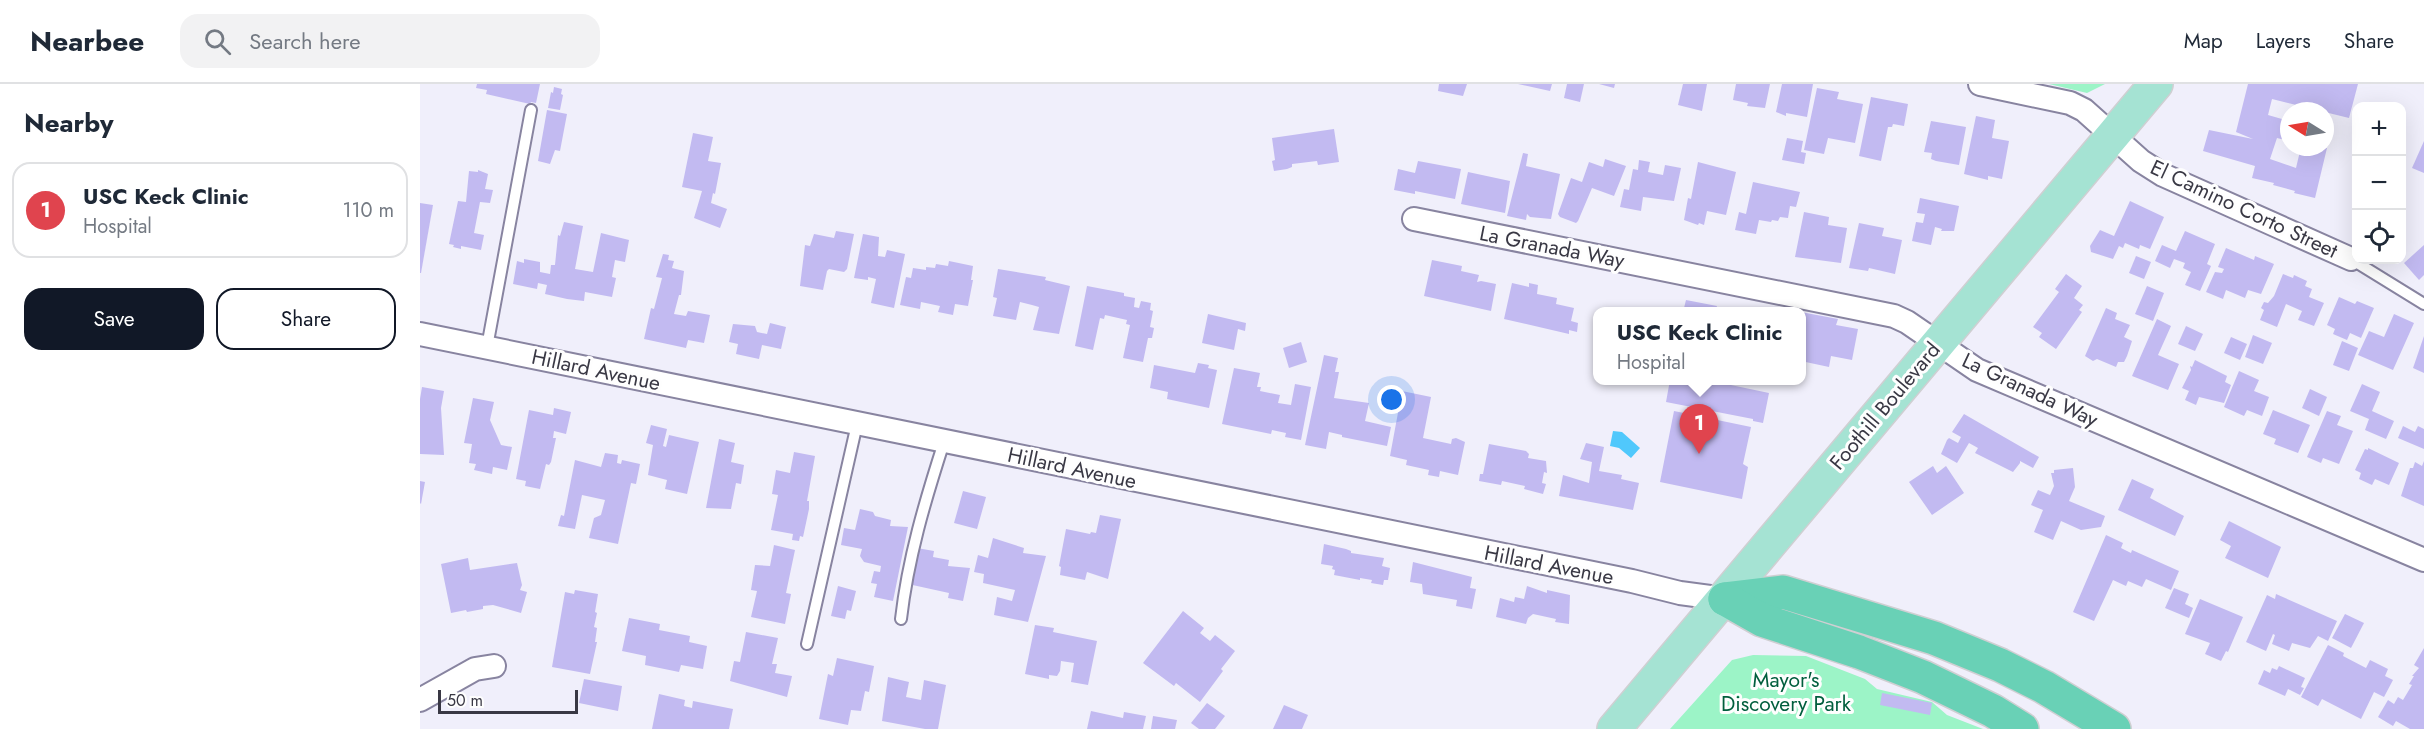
<!DOCTYPE html>
<html lang="en">
<head>
<meta charset="utf-8">
<style>
	:root { --surface:#fff; --page:#f2f2f3; --text:#1f2937; --muted:#747a83; --line:#e0e1e3; --accent:#111827 }
	body { margin:0; font-family:Jost,sans-serif; background:var(--page); color:var(--text) }
	.controls { position:absolute; right:18px; top:18px; display:grid; overflow:hidden; border-radius:12px; box-shadow:0 6px 24px #0002 }
	.controls button { width:54px; height:54px; display:grid; place-items:center; padding:0; border:0; border-bottom:2px solid var(--line); background:var(--surface); color:var(--text); font:30px sans-serif }
	.compass { position:absolute; left:1860px; top:18px; width:54px; height:54px; border-radius:50%; background:var(--surface); box-shadow:0 6px 24px #0002; rotate:281deg }
	.scale { position:absolute; left:18px; bottom:15px; width:140px; box-sizing:border-box; padding-left:6px; border:3px solid #393844; border-top:0; font-size:16px; line-height:21px; white-space:nowrap; color:#393844; -webkit-text-stroke:4px #fefefe; paint-order:stroke }
	.you { position:absolute; left:972px; top:316px; width:21px; height:21px; margin:-15px; border:4px solid #fff; border-radius:50%; background:#1a73e8; box-shadow:0 0 0 9px #1a73e833 }
	.badge { display:grid; place-items:center; width:39px; height:39px; border-radius:50%; background:var(--accent); color:#fff; font-size:20px; font-weight:700 }
	.pin { position:absolute; translate:-50% -50px; filter:drop-shadow(0 2px 3px #0008) }
	.pin::after { content:''; position:absolute; top:32px; width:21px; height:18px; background:inherit; clip-path:polygon(0 0,100% 0,50% 100%) }
	.popup { position:absolute; left:1173px; top:223px; width:213px; height:78px; box-sizing:border-box; display:grid; place-content:center; border-radius:12px; background:var(--surface); filter:drop-shadow(0 2px 4px #0005); font-size:20px; white-space:nowrap; color:var(--muted) }
	.popup b { font-size:22px; color:var(--text) }
	.popup::after { content:''; position:absolute; left:50%; top:100%; margin-left:-12px; border:12px solid transparent; border-top-color:var(--surface) }
	.list { margin:0; padding:0; list-style:none }
	h2 { display:flex; justify-content:space-between; align-items:center; height:78px; margin:0; padding:0 24px; font-size:26px }
	h2 small { font-size:20px; font-weight:400; color:var(--muted) }
	.list li { display:grid; grid-template-columns:39px 1fr auto; gap:18px; align-items:center; box-sizing:border-box; height:96px; margin:0 12px 12px; padding:0 12px; border:2px solid var(--line); border-radius:18px }
	.list b { display:block; font-size:22px; white-space:nowrap }
	.list p { margin:0; font-size:20px; white-space:nowrap; color:var(--muted) }
	.list em { font-size:20px; font-style:normal; color:var(--muted) }
	.actions { display:flex; gap:12px; padding:18px 24px }
	.actions a { flex:1; padding:14px 0; border:2px solid var(--accent); border-radius:18px; text-align:center; font-size:21px; color:var(--accent) }
	.actions .main { background:var(--accent); color:#fff }
	.icon { flex:none; width:33px; height:33px; fill:none; stroke:currentColor; stroke-width:2; stroke-linecap:round; stroke-linejoin:round }
	.map { position:relative; flex:none; width:2004px; height:645px; overflow:hidden }
	header { display:flex; align-items:center; gap:36px; box-sizing:border-box; height:84px; padding:0 30px; background:var(--surface); border-bottom:2px solid var(--line) }
	header strong { font-size:28px }
	nav { display:flex; gap:33px; margin-inline-start:auto; font-size:21px }
	.search { width:420px; height:54px; background:var(--page); display:flex; align-items:center; gap:15px; box-sizing:border-box; padding:0 21px; border-radius:18px; color:var(--muted); font-size:22px }
	main { display:flex }
	aside { flex:1; background:var(--surface) }
	.map>svg:first-child { display:block }
</style>
</head>
<body>
<header>
<strong>Nearbee</strong>
<div class="search"><svg class="icon" aria-label="search" viewBox="0 0 24 24"><circle cx="10" cy="10" r="6"/><path d="M15 15l6 6"/></svg>Search here</div>
<nav><a>Map</a><a>Layers</a><a>Share</a></nav>
</header>
<main>
<aside>
<h2>Nearby<small></small></h2>
<ul class="list">
<li><span class="badge" style="background:#e0444e">1</span><div><b>USC Keck Clinic</b><p>Hospital</p></div><em>110 m</em></li>
</ul>
<div class="actions"><a class="main">Save</a><a>Share</a></div>
</aside>
<div class="map">
<svg width="2004" height="645" viewBox="0 0 2004 645">
	<rect width="100%" height="100%" fill="#f0effb"/>
	<g fill="#9cf4c7">
		<path d="M1629,0H1685L1667,9Z"/>
		<path d="M1333,571L1386,572L1445,595L1457,605L1512,618L1527,631L1563,645H1250L1312,576Z"/>
	</g>
	<path fill="#50c8fc" d="M1193,347L1202,348L1220,364L1211,374L1199,364L1190,362Z"/>
	<g fill="#c2baf1">
		<path d="M57,0H120L116,19L111,18L110,20L66,10L67,6L56,4Z"/>
		<path d="M1019,0H1047L1043,12L1018,7Z"/>
		<path d="M1098,0H1132L1130,7Z"/>
		<path d="M1147,0H1164L1160,18L1144,14Z"/>
		<path d="M1179,0H1195L1194,4Z"/>
		<path d="M1263,0H1287L1282,27L1258,21Z"/>
		<path d="M1316,0H1350L1345,24L1327,22L1328,19L1313,16Z"/>
		<path d="M1362,0H1393L1387,33L1366,29V32L1356,28Z"/>
		<path d="M1828,0H1938L1929,34L1852,15L1848,31L1869,37V57L1857,54L1850,75L1876,84L1881,63L1907,64L1895,114L1874,109L1875,107L1853,101L1854,99L1832,94L1835,82L1783,67L1789,46L1833,55L1816,48Z"/>
		<path d="M134,3L142,5L141,10L143,11L140,26L128,24L131,8L133,9Z"/>
		<path d="M1397,4L1419,8L1417,15L1443,20L1435,59L1408,54L1404,70L1384,66Z"/>
		<path d="M1451,13L1488,20L1484,42L1473,40L1472,43H1468L1461,77L1439,72Z"/>
		<path d="M127,26L147,30L140,67L135,66L130,80L118,77Z"/>
		<path d="M1556,32L1575,36L1572,54L1589,57L1582,95L1568,92V96L1544,90Z"/>
		<path d="M1511,37L1546,43L1539,81L1516,77L1511,75L1512,69L1504,68Z"/>
		<path d="M914,45L919,78L898,81L897,77L872,80V83L867,85L854,87L852,77L855,76L852,54Z"/>
		<path d="M273,49L293,53L288,77L301,79L295,110L293,109L291,119L307,125L300,144L274,134L282,107L262,103Z"/>
		<path d="M1367,54L1383,57L1381,68L1386,69L1384,80L1362,76Z"/>
		<path d="M2004,57V89L1992,84Z"/>
		<path d="M1103,69L1108,70L1106,82L1140,90L1131,135L1110,133L1107,130L1106,136L1087,132Z"/>
		<path d="M1185,75L1206,82L1194,112L1172,104L1158,137L1156,139L1140,133L1138,130L1151,94L1162,98L1169,78L1183,83Z"/>
		<path d="M1219,76L1230,78L1228,88L1243,91L1245,81L1261,84L1254,117L1223,113L1221,127L1200,123L1204,105L1209,106L1213,85L1218,86Z"/>
		<path d="M998,77L1041,85L1035,115L995,107V110L974,106L978,85L995,89Z"/>
		<path d="M1278,78L1316,88L1306,131L1287,127L1284,141L1279,139L1278,141L1264,136L1268,114L1271,115Z"/>
		<path d="M58,86L68,90L65,105L73,106L70,119L60,118L54,149L64,151L61,166L41,162V165L33,163L34,161L29,160L38,117L46,118L49,87L58,88Z"/>
		<path d="M1048,88L1090,97L1085,129L1041,120Z"/>
		<path d="M1333,98L1380,108L1376,123L1370,122L1368,134L1360,133L1358,137L1352,136L1351,138L1339,136L1336,150L1315,146L1319,128L1326,130Z"/>
		<path d="M1500,114L1539,122L1534,147H1521L1522,145L1515,143L1511,161L1492,157L1496,138L1503,139L1505,130L1497,129Z"/>
		<path d="M1710,117L1744,133L1730,165L1720,161L1719,165L1705,159L1703,164L1699,162L1693,175L1671,168L1670,162L1680,146L1694,152Z"/>
		<path d="M0,119L13,121L1,189H0Z"/>
		<path d="M1384,128L1409,133L1408,141L1427,144L1421,179L1375,173Z"/>
		<path d="M144,138L163,142L155,185L173,188L181,149L209,156L205,178L195,176L192,193L196,194L192,213L165,208L164,217L147,215L125,210L127,201L118,199L117,205L93,200L97,177L104,179V175L120,178V188L130,190L131,181H135L138,151L140,152Z"/>
		<path d="M1439,139L1464,144L1462,152L1482,156L1475,190L1449,184L1448,187L1429,184Z"/>
		<path d="M416,147L434,150L427,185L424,188L409,185L407,187L403,206L380,202L385,161L390,162L394,150L414,154Z"/>
		<path d="M1765,147L1795,160L1787,180L1791,182L1780,207L1765,201L1771,188L1763,184L1765,179L1754,175L1750,184L1735,177L1742,161L1756,167Z"/>
		<path d="M443,150L459,153L458,172L465,173L467,166L485,170L474,224L451,219L456,195L448,193V196L434,194Z"/>
		<path d="M2004,161V191L1999,196L1984,179Z"/>
		<path d="M1806,164L1834,176L1835,172L1854,180L1841,210L1828,206L1825,214L1806,206L1803,215L1786,208L1795,188L1802,189L1804,185L1798,183Z"/>
		<path d="M243,170L249,171L248,176L254,177L252,184L264,187L261,211H259L254,230L266,232L268,227L290,231L284,259L268,256L266,264L224,255L231,224L234,225L241,198L242,194L236,193Z"/>
		<path d="M1716,172L1731,178L1724,195L1709,189Z"/>
		<path d="M1012,176L1042,182L1041,187L1059,191L1057,198L1061,197L1076,200L1071,227L1004,212Z"/>
		<path d="M529,177L553,182L551,196H553L548,222L535,220L533,231L518,228L520,222L501,218L500,225L480,221L486,193L491,194L493,184L506,186V183L515,184L516,180L528,182Z"/>
		<path d="M578,185L626,193L625,196L650,202L639,250L613,246L619,223L612,221L600,218L596,236L573,232L577,214L573,213Z"/>
		<path d="M1646,190L1662,202L1654,214L1663,221L1659,226L1662,228L1636,265L1619,253L1622,249L1613,243L1639,208L1635,205Z"/>
		<path d="M1863,190L1873,194L1874,191L1887,197L1885,202L1892,205L1889,213L1904,219L1894,242L1878,236L1882,227L1866,220L1857,243L1840,236L1844,226L1841,224L1844,218L1848,219L1854,212Z"/>
		<path d="M1092,199L1109,203V199L1118,201L1117,210L1137,214L1136,220L1154,224L1151,237L1158,239L1157,248L1149,246V250L1084,235Z"/>
		<path d="M667,202L704,209V212L715,214L714,223L719,224L721,217L731,219L730,226L733,227L730,243L734,244L732,254H728L723,278L703,274L710,241L706,240L707,236L685,231L684,235L680,234L673,266L655,262Z"/>
		<path d="M1727,202L1744,209L1733,237L1715,230Z"/>
		<path d="M1919,213L1935,220L1937,217L1954,224L1941,254L1930,249L1927,256L1913,250L1915,245L1907,241Z"/>
		<path d="M1266,216L1297,222L1295,228H1263Z"/>
		<path d="M1315,223L1326,224L1325,228H1314Z"/>
		<path d="M1686,224L1697,229L1695,235L1710,241L1704,253L1712,257L1707,272L1704,278H1698L1696,283L1677,275L1673,277L1665,272Z"/>
		<path d="M1381,228L1418,235L1416,241L1438,245L1432,276L1411,272L1409,283L1381,277Z"/>
		<path d="M788,230L826,239L825,247L818,245L814,266L782,259Z"/>
		<path d="M1974,230L1994,239L1973,286L1938,271L1949,247L1964,253Z"/>
		<path d="M1737,235L1751,242L1738,271L1759,280L1748,306L1712,292Z"/>
		<path d="M350,239L366,243L361,265L342,261L339,275L316,270L318,260L309,258L313,240L335,242L337,248L347,250Z"/>
		<path d="M1766,242L1783,250L1775,267L1758,260Z"/>
		<path d="M1833,251L1852,259L1843,280L1825,273Z"/>
		<path d="M2004,252V289L1993,284Z"/>
		<path d="M1811,253L1827,260L1820,276L1804,269Z"/>
		<path d="M1922,257L1938,264L1929,287L1913,281Z"/>
		<path d="M881,258L887,278L869,284L863,264Z"/>
		<path d="M904,271L918,274L915,288H919L914,314L949,319L945,337L971,343L967,362L922,353V351L909,348L906,365L885,361Z"/>
		<path d="M1775,276L1807,292L1805,298L1811,301L1804,319L1779,313L1776,321L1765,316L1769,307L1762,304L1771,286L1770,282L1772,283Z"/>
		<path d="M778,279L789,281L788,284L797,286L789,324L747,315L748,308L730,304L734,281L775,289Z"/>
		<path d="M814,284L840,289L837,303H841L840,307L860,311L858,319L871,321L875,300L891,303L881,356L865,353L866,349L852,346L851,350L802,340Z"/>
		<path d="M1819,287L1839,296L1834,307L1849,313L1842,332L1827,326L1824,332L1804,323Z"/>
		<path d="M1250,296H1287L1349,309L1343,339L1333,337V335L1246,318Z"/>
		<path d="M1942,300L1960,308L1952,327L1974,337L1966,355L1945,346L1949,335L1930,327Z"/>
		<path d="M2,303L24,307L21,324L24,371L0,370V315Z"/>
		<path d="M1890,305L1907,313L1899,332L1882,324Z"/>
		<path d="M982,307L1011,313L1003,354L1031,360L1032,355L1036,354L1045,358L1038,391L1020,387L1019,393L1008,391L1009,386L986,381L987,376L970,372Z"/>
		<path d="M53,314L74,318L70,336L81,361L92,363L87,386L73,383L72,390L54,386L56,380L49,379L52,360L44,359Z"/>
		<path d="M134,324L151,328L146,350L134,347L133,354H136L131,378L129,381L126,380L120,405L105,402L106,397L96,395L109,326L133,331Z"/>
		<path d="M1853,326L1890,341L1878,369L1854,360L1856,355L1843,350Z"/>
		<path d="M1254,327L1331,343L1323,380L1328,383L1322,415L1240,398Z"/>
		<path d="M1907,327L1921,332L1917,341L1933,347L1919,380L1903,374L1901,379L1887,373Z"/>
		<path d="M1544,330L1619,373L1613,384L1600,377V379L1593,388L1555,369L1558,364L1549,359L1537,379L1521,370L1527,356L1529,354L1538,359L1541,353L1532,348Z"/>
		<path d="M231,341L247,345L243,362L246,363L249,351L279,358L267,410L245,405L247,396L228,391L233,361L226,359Z"/>
		<path d="M1983,342L1995,348L1998,342L2004,345V365L1978,354Z"/>
		<path d="M299,355L315,359L311,378L324,381L321,400L316,399L311,425L286,424Z"/>
		<path d="M1166,359L1184,363L1179,387L1202,391L1201,395L1219,399L1213,426L1139,412L1143,391L1169,399L1172,378L1160,375Z"/>
		<path d="M1069,360L1106,367L1109,370L1108,374L1126,377L1127,389L1124,388L1122,399L1126,400L1123,410L1104,405L1105,402L1082,397L1081,401L1059,397L1060,390H1063Z"/>
		<path d="M1948,364L1979,379L1969,401L1955,395L1952,401L1939,395L1941,389L1935,386L1945,365L1948,366Z"/>
		<path d="M374,368L395,372L387,417H389V425L383,453L380,452L379,457L372,456L373,450L351,446L358,411L352,410L356,386L370,389Z"/>
		<path d="M185,369L198,371L197,379L201,380L202,376L220,380L216,400L211,399L198,460L169,454L174,434L181,431L185,416L162,411L155,445L138,442L141,431L144,432L155,376L181,383Z"/>
		<path d="M2004,377V422L1981,412L1990,384H1993L1995,378L2002,382Z"/>
		<path d="M1513,382L1517,389L1526,382L1544,409L1512,431L1489,398Z"/>
		<path d="M1653,384L1655,403L1649,417L1685,432L1681,443L1661,446L1641,437L1633,456L1614,448L1623,426L1611,421L1618,406L1630,411L1634,402L1631,389H1634V386Z"/>
		<path d="M1712,395L1734,405L1730,414L1764,432L1755,452L1698,426Z"/>
		<path d="M0,397L5,398L1,420L0,419Z"/>
		<path d="M543,407L566,413L557,445L534,439Z"/>
		<path d="M440,425L453,428L455,432L471,436L470,442L488,443L473,517L454,513L457,500L451,499L454,487L460,488L461,482L444,478L440,472L442,465L421,461L424,444L435,446Z"/>
		<path d="M680,431L701,435L688,495L667,488L665,496L640,491L641,483L639,482L646,445L670,450L671,448L676,449Z"/>
		<path d="M1809,437L1861,463L1848,494L1805,474L1811,462L1800,456Z"/>
		<path d="M1686,451L1703,459L1701,464L1711,469L1712,466L1759,487L1751,506L1726,495L1722,503L1708,497L1706,502L1693,496L1674,537L1653,528Z"/>
		<path d="M573,454L604,464L603,469L626,472L608,538L574,531L577,513L592,517L595,506L563,499L564,490L554,488L558,471L568,474Z"/>
		<path d="M904,460L926,465L931,467V469L964,474L962,482L970,484L968,496H964L963,501L951,499L952,496L940,494V496L914,491L915,486L912,485L913,482L901,480Z"/>
		<path d="M354,461L375,466L366,509L371,510L365,540L331,533L337,507L331,506L335,481L350,482Z"/>
		<path d="M497,464L514,467L513,473L529,476L528,482L550,484L543,517L528,514L529,509L488,500Z"/>
		<path d="M48,474L50,486L97,479L102,501L100,506L107,508L101,529L73,521L63,522V525L47,528L46,526L31,529L21,480Z"/>
		<path d="M993,478L1052,493L1050,504L1056,505L1052,525L1036,522L1037,516L1003,510L1002,500L990,498Z"/>
		<path d="M418,502L436,507L431,527L427,526L425,535L411,532Z"/>
		<path d="M1107,502L1127,509V506L1150,511L1149,540L1135,538L1136,535L1113,530L1108,534L1106,540L1076,533L1080,514L1094,518L1095,513L1104,515Z"/>
		<path d="M1754,504L1769,510L1765,520L1773,524L1769,534L1745,524Z"/>
		<path d="M155,506L178,510L175,528L177,529L174,543L177,544L175,558H177L170,590L132,583L145,508L154,510Z"/>
		<path d="M1856,510L1917,537L1908,557L1898,552L1890,564L1872,559L1869,567L1852,560L1855,551L1853,550L1846,567L1826,558L1847,511L1855,515Z"/>
		<path d="M1780,515L1823,533L1808,568L1806,567L1801,577L1785,570L1790,559L1765,550Z"/>
		<path d="M763,527L784,544L780,549L790,557L795,551L815,567L801,585L803,587L780,618L756,599L754,602L723,579Z"/>
		<path d="M1925,530L1944,539L1931,564L1912,554Z"/>
		<path d="M209,534L240,540L239,546L270,552L269,558L287,562L283,585L261,581L259,588L225,581L226,572L202,567Z"/>
		<path d="M615,541L634,544L633,548L677,557L668,601L651,598L654,579L641,577L640,587L637,592L629,591V595L605,590Z"/>
		<path d="M326,548L358,554L352,580H357L355,589L372,592L367,613L310,597L314,577L320,578Z"/>
		<path d="M1908,561L1924,569L1923,572L1946,584L1950,576L1968,585L1965,592L1973,596L1964,613L1954,608L1941,635L1902,615L1898,622L1881,613Z"/>
		<path d="M2004,564V645H1990L1976,637L1973,642L1958,633L1968,616L1974,620L1978,613L1983,616L1992,601L1989,600L1994,592H1992L1999,584L1994,581Z"/>
		<path d="M417,574L454,582L449,608L445,607L441,627L431,626L428,641L399,635L408,590L413,592Z"/>
		<path d="M1859,582L1885,594L1881,603L1884,604L1880,611L1868,605L1865,612L1838,600L1844,586L1850,589L1852,584L1857,586Z"/>
		<path d="M468,593L489,598L486,613L501,616L504,596L526,601L518,645H505L462,637Z"/>
		<path d="M164,595L202,602L198,627L159,619Z"/>
		<path d="M1462,609L1512,619L1510,631L1460,621Z"/>
		<path d="M239,610L265,616L264,622L272,624L273,617L313,625L309,645H232Z"/>
		<path d="M787,619L805,632L795,645H779L771,639Z"/>
		<path d="M864,621L888,631L882,645H853Z"/>
		<path d="M671,627L703,634L704,628L726,632L723,645H667Z"/>
		<path d="M733,632L757,636L755,645H731Z"/>
	</g>
	<g fill="none" stroke-linecap="round" stroke-linejoin="round">
		<defs>
			<g id="service">
				<path d="M1931,175L2004,220"/>
				<path d="M67,263L111,26"/>
				<path d="M481,535C488,474 505,417 524,358"/>
				<path d="M387,560L437,340"/>
			</g>
			<g id="minor">
				<path d="M1560,0L1650,19L1664,26L1721,77L1743,91L1931,175"/>
				<path d="M994,135L1474,232L1487,238L1557,286L2004,476"/>
				<path d="M0,250L1212,497L1260,509L1305,515"/>
				<path d="M0,616L55,585L74,582"/>
			</g>
			<path id="primary" d="M1194,645L1736,0"/>
			<g id="motorway">
				<path d="M1305,515L1363,508L1514,554L1580,581L1624,603L1694,645"/>
				<path d="M1305,515L1342,536L1439,568L1503,593L1573,627L1602,645"/>
			</g>
		</defs>
		<use href="#service" stroke="#8884a0" stroke-width="14"/>
		<use href="#minor" stroke="#8884a0" stroke-width="26"/>
		<use href="#primary" stroke="#cfcfd2" stroke-width="36"/>
		<use href="#motorway" stroke="#cfcfd2" stroke-width="36"/>
		<use href="#service" stroke="#fff" stroke-width="10"/>
		<use href="#minor" stroke="#fff" stroke-width="22"/>
		<use href="#primary" stroke="#a5e3d3" stroke-width="33"/>
		<use href="#motorway" stroke="#69d1b6" stroke-width="33"/>
	</g>
	<g text-anchor="middle" dominant-baseline="central" stroke-width="6" stroke-linejoin="round" paint-order="stroke">
		<g font-size="21" fill="#393844" stroke="#fefefe">
			<text transform="translate(1824 125) rotate(25)">El Camino Corto Street</text>
			<text transform="translate(1132 163) rotate(11)">La Granada Way</text>
			<text transform="translate(176 286) rotate(12)">Hillard Avenue</text>
			<text transform="translate(1610 306) rotate(25)">La Granada Way</text>
			<text transform="translate(1465 322) rotate(-50)">Foothill Boulevard</text>
			<text transform="translate(652 384) rotate(12)">Hillard Avenue</text>
			<text transform="translate(1129 481) rotate(11)">Hillard Avenue</text>
		</g>
		<g font-size="21" fill="#005e3d" stroke="#fefefe">
			<text x="1366" y="596">Mayor's<tspan x="1366" dy="24">Discovery Park</tspan></text>
		</g>
	</g>
</svg>
<div class="controls">
<button>+</button>
<button>−</button>
<button><svg class="icon" aria-label="locate" viewBox="0 0 24 24"><circle cx="12" cy="12" r="6"/><path d="M12 2v4M12 18v4M2 12h4M18 12h4"/></svg></button>
</div>
<svg class="compass" viewBox="-18 -18 36 36"><path d="M0-13l5 13h-10z" fill="#e53935"/><path d="M0 13l5-13h-10z" fill="#747a83"/></svg>
<div class="scale">50 m</div>
<div class="you"></div>
<div class="pin badge" style="left:1279px;top:370px;background:#e0444e">1</div>
<div class="popup"><b>USC Keck Clinic</b>Hospital</div>
</div>
</main>
</body>
</html>
